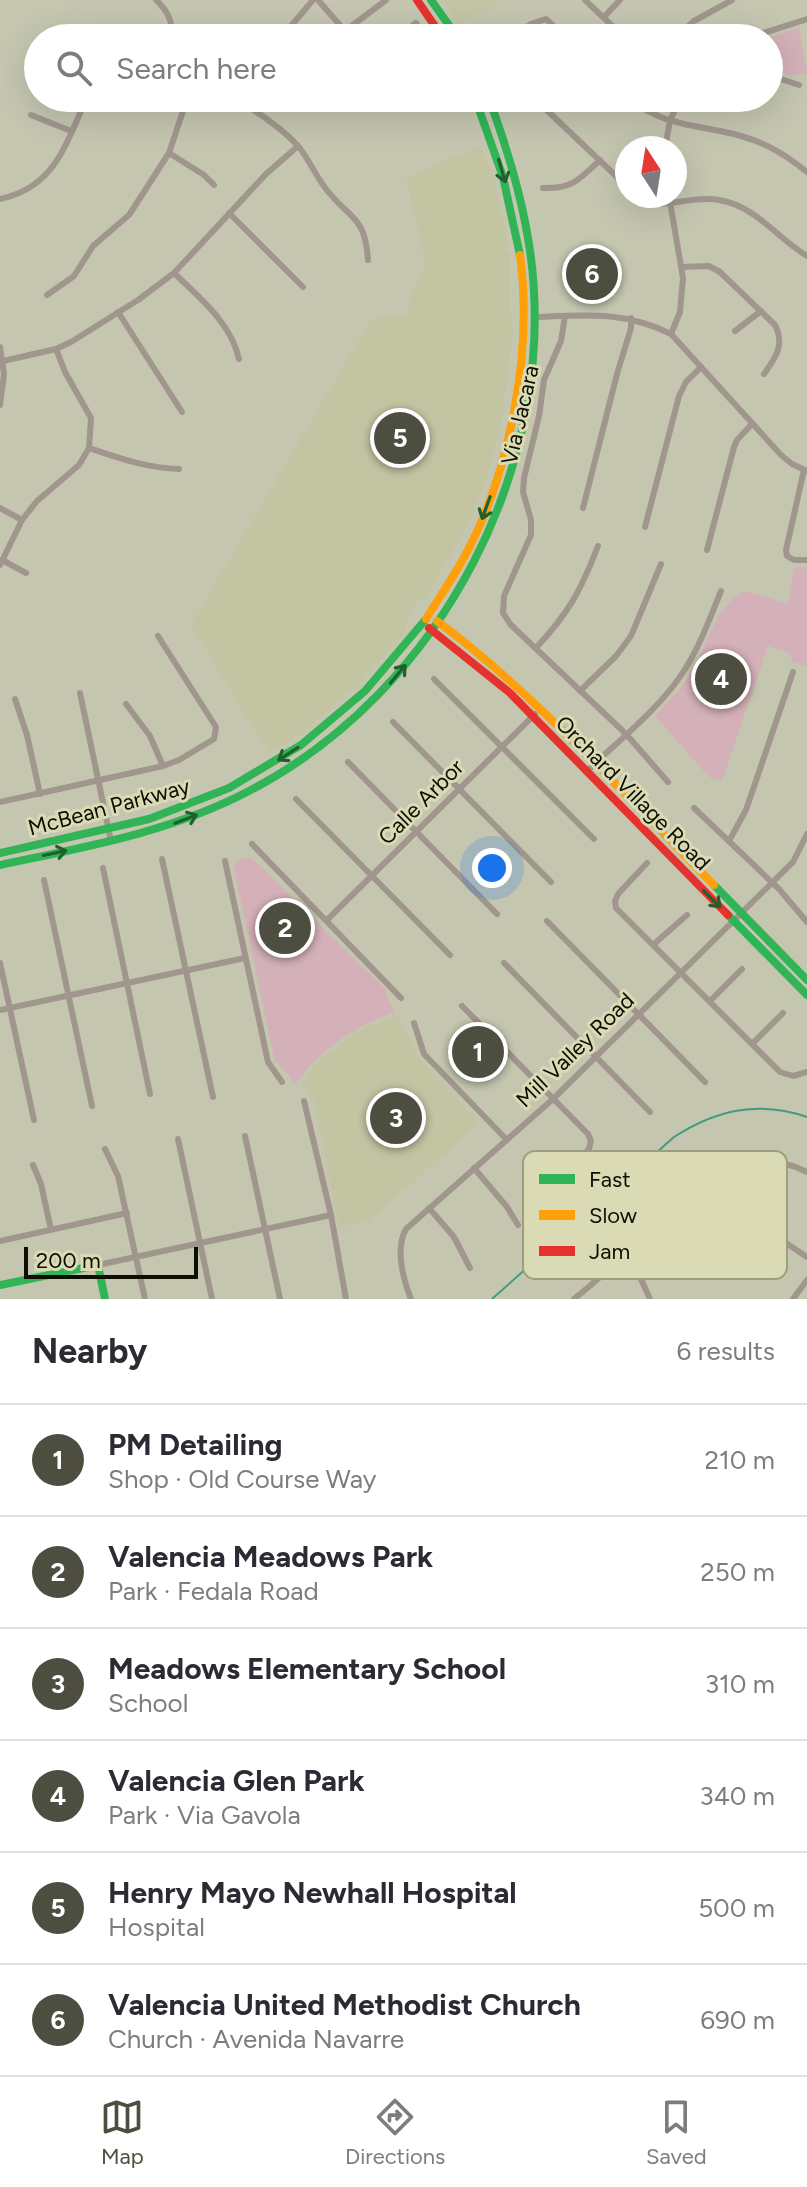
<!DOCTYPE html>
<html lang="en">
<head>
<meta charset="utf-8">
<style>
	:root { --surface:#fff; --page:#f2f2f3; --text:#2b2b33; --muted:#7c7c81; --line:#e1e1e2; --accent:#4e4e40 }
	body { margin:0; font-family:Figtree,sans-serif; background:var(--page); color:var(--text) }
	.compass { position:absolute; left:615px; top:136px; width:72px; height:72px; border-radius:50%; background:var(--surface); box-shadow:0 8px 32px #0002; rotate:348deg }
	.scale { position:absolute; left:24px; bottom:20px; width:174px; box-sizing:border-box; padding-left:8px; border:4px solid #0e0e03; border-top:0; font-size:22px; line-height:28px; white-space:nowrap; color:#0e0e03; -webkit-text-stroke:6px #dadbb5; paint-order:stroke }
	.you { position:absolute; left:492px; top:868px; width:28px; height:28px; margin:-20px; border:6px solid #fff; border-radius:50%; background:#1a73e8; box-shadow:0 0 0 12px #1a73e833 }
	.badge { display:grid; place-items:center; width:52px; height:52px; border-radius:50%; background:var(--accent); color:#fff; font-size:26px; font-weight:700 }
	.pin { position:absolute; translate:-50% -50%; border:4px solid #fff; box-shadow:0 2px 8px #0006 }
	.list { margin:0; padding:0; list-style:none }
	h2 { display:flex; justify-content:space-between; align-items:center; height:104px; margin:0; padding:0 32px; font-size:34px }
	h2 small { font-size:26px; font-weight:400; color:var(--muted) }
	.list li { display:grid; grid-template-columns:52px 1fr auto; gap:24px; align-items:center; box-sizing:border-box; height:112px; padding:0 32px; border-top:2px solid var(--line) }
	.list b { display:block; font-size:30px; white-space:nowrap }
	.list p { margin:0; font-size:26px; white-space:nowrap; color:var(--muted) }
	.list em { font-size:26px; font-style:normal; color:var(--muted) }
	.icon { flex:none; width:44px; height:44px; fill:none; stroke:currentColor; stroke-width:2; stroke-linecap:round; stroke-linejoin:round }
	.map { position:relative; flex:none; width:807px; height:1299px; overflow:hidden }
	.search { position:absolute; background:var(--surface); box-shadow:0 8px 32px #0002; left:24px; right:24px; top:24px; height:88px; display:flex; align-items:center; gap:20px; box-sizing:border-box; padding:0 28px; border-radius:44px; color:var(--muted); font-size:30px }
	.sheet { height:776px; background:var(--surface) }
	nav { display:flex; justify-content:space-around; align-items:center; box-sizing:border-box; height:112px; border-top:2px solid var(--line); background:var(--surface); font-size:22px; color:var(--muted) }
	nav a { display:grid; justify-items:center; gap:4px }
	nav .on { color:var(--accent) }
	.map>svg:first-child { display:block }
</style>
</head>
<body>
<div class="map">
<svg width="807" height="1299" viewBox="0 0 807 1299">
	<rect width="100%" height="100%" fill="#c5c6b0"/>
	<g fill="#c3c4a2">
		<path d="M443,0H505L460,25Z"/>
		<path d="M481,145L493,175L506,230L505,252L510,253V310L513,332L501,427L487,477L471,519L424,600L418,601L406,621V632L358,685L298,736L269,753L191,625L367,326L375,319L387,316L408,315L410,297L423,273V251L406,178Z"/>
		<path d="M400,1015L402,1026L411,1038L417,1056L479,1123L368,1221L339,1227L314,1099L302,1083L319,1061L351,1037L366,1027Z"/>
	</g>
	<g fill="#d4b0b8">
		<path d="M799,28L807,74L791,75L769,69L767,38Z"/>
		<path d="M807,567V666L792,662L790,653L768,646L722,781L709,777L655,716C668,702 681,689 691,673C708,645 714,607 745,591L788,604L794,568Z"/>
		<path d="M251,857L384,988L394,1012C355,1026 319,1050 294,1086C292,1074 280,1069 274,1057L234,868L237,861Z"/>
	</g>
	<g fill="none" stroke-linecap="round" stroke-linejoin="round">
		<path stroke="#3f9d7f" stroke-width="2" d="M492,1299L674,1137C716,1110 759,1100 807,1117"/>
		<g stroke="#a0968d" stroke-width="6">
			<path d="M156,0C168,11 173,22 172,38"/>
			<path d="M318,0L345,31L386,0"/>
			<path d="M585,0L625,38"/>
			<path d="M604,17L620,0"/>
			<path d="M47,33L62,38"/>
			<path d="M281,38L313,0"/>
			<path d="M396,38L416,23L427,38"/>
			<path d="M509,38L531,24L546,19L566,38"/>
			<path d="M675,38L694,21L732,0"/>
			<path d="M748,38L807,19"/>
			<path d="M769,75L799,85"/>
			<path d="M235,98C257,112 281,127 299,147C309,160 316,176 326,189C350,220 365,215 368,260"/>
			<path d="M534,98L616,176L627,192"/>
			<path d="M630,98C661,127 703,125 741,136C767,143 787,156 807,172"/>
			<path d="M31,115L71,131"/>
			<path d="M665,148L670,121L680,98"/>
			<path d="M169,153L204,175L214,185"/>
			<path d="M543,188C572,189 579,180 600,160"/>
			<path d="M630,196C650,215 691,194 719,200C756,206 777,238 807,256"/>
			<path d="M669,196L683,278L680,312L671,334"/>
			<path d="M0,199C56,187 65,144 87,98"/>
			<path d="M229,213L303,287"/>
			<path d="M682,267L709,266L720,272L775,325C785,345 776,357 764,374"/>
			<path d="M174,273C199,297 231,323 239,359"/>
			<path d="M47,295L74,276L93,246L129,215L169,153L183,111L192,98"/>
			<path d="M118,312L182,412"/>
			<path d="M565,316L561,341L544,380L539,416L524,478L523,492L531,520V535L504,596L503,613L511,625L626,734L668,782"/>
			<path d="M536,317C586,315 624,311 671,334L781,455L792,464L807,471"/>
			<path d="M735,331L761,311"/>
			<path d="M0,347L4,374L0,405"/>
			<path d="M3,361L56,349L71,342L138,300L174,273L266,174L298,146"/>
			<path d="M89,448C119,458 147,468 179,469"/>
			<path d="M804,470L786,550L787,556L794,560H807"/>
			<path d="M0,508L22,520"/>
			<path d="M583,508L617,374L631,328V318"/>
			<path d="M645,527L679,396L686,382L701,367"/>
			<path d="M707,550L734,447L737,440L752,424"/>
			<path d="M4,561L26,573"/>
			<path d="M0,565L22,520L37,501L79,465L89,448L91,418L65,372L56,349"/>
			<path d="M536,648C570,611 580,592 598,546"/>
			<path d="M434,679L594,839"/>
			<path d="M580,691L616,656L631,636L661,564"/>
			<path d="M80,693L111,841"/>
			<path d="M15,699L27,735L40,794"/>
			<path d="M126,704L150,736L163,766"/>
			<path d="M393,722L551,882"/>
			<path d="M348,762L497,914"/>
			<path d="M587,771C616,743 649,717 674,685C696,657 708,623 721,591"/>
			<path d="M296,799L450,955"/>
			<path d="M0,802L163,766L179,760L214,739L216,727L158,636"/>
			<path d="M694,808L779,889L807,922"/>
			<path d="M729,841L746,810L793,672"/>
			<path d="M252,844L401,998"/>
			<path d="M162,859L213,1097"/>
			<path d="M225,861L268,1062L282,1082"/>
			<path d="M647,863L618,894L615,901L616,908L780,1072L793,1076L807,1072"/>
			<path d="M103,868L150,1094"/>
			<path d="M44,880L92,1106"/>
			<path d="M327,920L535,714"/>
			<path d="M547,921L705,1082"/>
			<path d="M654,944L687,915"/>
			<path d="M0,963L34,1120"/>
			<path d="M504,963L650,1112"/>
			<path d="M710,1001L742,969"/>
			<path d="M462,1006L588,1134L591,1141L589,1149L562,1176"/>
			<path d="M0,1010L245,958"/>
			<path d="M414,1023L424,1054L507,1140"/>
			<path d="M752,1044L783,1013"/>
			<path d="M304,1101L331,1215L346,1299"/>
			<path d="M245,1136L280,1299"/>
			<path d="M178,1139L212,1299"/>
			<path d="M105,1149L118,1176L145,1299"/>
			<path d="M33,1165L41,1184L51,1230"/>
			<path d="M474,1168L507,1207L518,1225"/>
			<path d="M429,1208L454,1237L470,1268"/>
			<path d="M672,1212L701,1245L714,1274"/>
			<path d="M770,1227L783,1241L807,1257"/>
			<path d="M0,1241L127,1213"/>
			<path d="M622,1258L641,1279L650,1299"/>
			<path d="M98,1265L331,1215"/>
			<path d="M411,1299C403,1279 395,1248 406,1229L553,1099L793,862L807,834"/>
			<path d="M574,1299C600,1278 624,1256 649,1233C695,1190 737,1137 807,1172"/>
			<path d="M793,1299L807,1280"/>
		</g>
		<g stroke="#30b455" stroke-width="8">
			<path d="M431,0L458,38"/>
			<path d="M475,98L503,177L520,255"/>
			<path d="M0,853L149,819L229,788L301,745L365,691L426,619"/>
			<path d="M0,865C85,847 171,832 249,791C442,691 563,460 529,244C521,193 506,146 489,98"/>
			<path d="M714,885L807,980"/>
			<path d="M728,915L807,995"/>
			<path d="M0,1285L98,1265L105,1299"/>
		</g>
		<g stroke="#ff9f0a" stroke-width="8">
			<path d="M426,619C438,599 451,581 462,561C510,476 533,352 520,255"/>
			<path d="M437,621C539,697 624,795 714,885"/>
		</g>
		<g stroke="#e5322d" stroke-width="8">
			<path d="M417,0L443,38"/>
			<path d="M429,628L510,693L728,915"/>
		</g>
	</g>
	<defs><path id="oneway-shaft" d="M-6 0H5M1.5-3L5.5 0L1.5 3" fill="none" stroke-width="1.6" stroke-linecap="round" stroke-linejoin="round" transform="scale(2)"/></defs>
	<g stroke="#1f612c">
		<use href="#oneway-shaft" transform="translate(502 171) rotate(74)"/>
		<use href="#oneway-shaft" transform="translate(486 508) rotate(110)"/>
		<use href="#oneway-shaft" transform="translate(398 674) rotate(-50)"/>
		<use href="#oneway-shaft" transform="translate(288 754) rotate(147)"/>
		<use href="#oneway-shaft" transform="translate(186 819) rotate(-21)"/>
		<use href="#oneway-shaft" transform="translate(55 853) rotate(-12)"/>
		<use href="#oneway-shaft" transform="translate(712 899) rotate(45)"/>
	</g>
	<g text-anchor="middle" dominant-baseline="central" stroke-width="6" stroke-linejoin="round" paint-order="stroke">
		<g font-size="22" fill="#0e0e03" stroke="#dadbb5">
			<text transform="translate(520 415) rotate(-77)">Via Jacara</text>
			<text transform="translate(633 793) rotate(45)">Orchard Village Road</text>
			<text transform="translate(421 802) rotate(-45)">Calle Arbor</text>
			<text transform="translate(109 807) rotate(-15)">McBean Parkway</text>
			<text transform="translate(575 1050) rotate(-44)">Mill Valley Road</text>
		</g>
	</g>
	<rect x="523" y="1151" width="264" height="128" rx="12" fill="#dadbb5" stroke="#9d9e80" stroke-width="2"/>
	<rect x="539" y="1174" width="36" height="10" fill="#30b455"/>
	<rect x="539" y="1210" width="36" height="10" fill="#ff9f0a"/>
	<rect x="539" y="1246" width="36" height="10" fill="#e5322d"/>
	<g font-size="22" fill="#0e0e03">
		<text x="589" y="1187">Fast</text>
		<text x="589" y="1223">Slow</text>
		<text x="589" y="1259">Jam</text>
	</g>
</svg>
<svg class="compass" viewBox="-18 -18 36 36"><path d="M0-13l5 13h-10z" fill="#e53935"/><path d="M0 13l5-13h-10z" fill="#7c7c81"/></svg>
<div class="scale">200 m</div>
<div class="you"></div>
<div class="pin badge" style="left:478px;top:1052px">1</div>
<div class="pin badge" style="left:285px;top:928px">2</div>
<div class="pin badge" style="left:396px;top:1118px">3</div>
<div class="pin badge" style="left:721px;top:679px">4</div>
<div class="pin badge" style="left:400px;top:438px">5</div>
<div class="pin badge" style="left:592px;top:274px">6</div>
<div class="search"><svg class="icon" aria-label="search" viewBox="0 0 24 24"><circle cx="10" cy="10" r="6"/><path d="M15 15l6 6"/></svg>Search here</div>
</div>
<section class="sheet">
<h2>Nearby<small>6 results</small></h2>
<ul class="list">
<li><span class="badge">1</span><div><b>PM Detailing</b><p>Shop · Old Course Way</p></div><em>210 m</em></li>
<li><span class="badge">2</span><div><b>Valencia Meadows Park</b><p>Park · Fedala Road</p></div><em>250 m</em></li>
<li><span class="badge">3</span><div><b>Meadows Elementary School</b><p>School</p></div><em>310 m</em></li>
<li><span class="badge">4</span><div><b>Valencia Glen Park</b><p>Park · Via Gavola</p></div><em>340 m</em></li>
<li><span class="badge">5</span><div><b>Henry Mayo Newhall Hospital</b><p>Hospital</p></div><em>500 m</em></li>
<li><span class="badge">6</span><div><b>Valencia United Methodist Church</b><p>Church · Avenida Navarre</p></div><em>690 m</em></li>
</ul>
</section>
<nav>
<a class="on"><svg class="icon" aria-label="map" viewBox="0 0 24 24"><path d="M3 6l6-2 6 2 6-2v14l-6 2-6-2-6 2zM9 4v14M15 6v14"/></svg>Map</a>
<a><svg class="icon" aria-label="directions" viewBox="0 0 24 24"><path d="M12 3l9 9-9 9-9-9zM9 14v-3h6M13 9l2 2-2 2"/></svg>Directions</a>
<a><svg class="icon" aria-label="saved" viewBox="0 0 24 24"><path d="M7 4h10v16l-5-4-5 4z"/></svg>Saved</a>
</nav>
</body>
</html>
